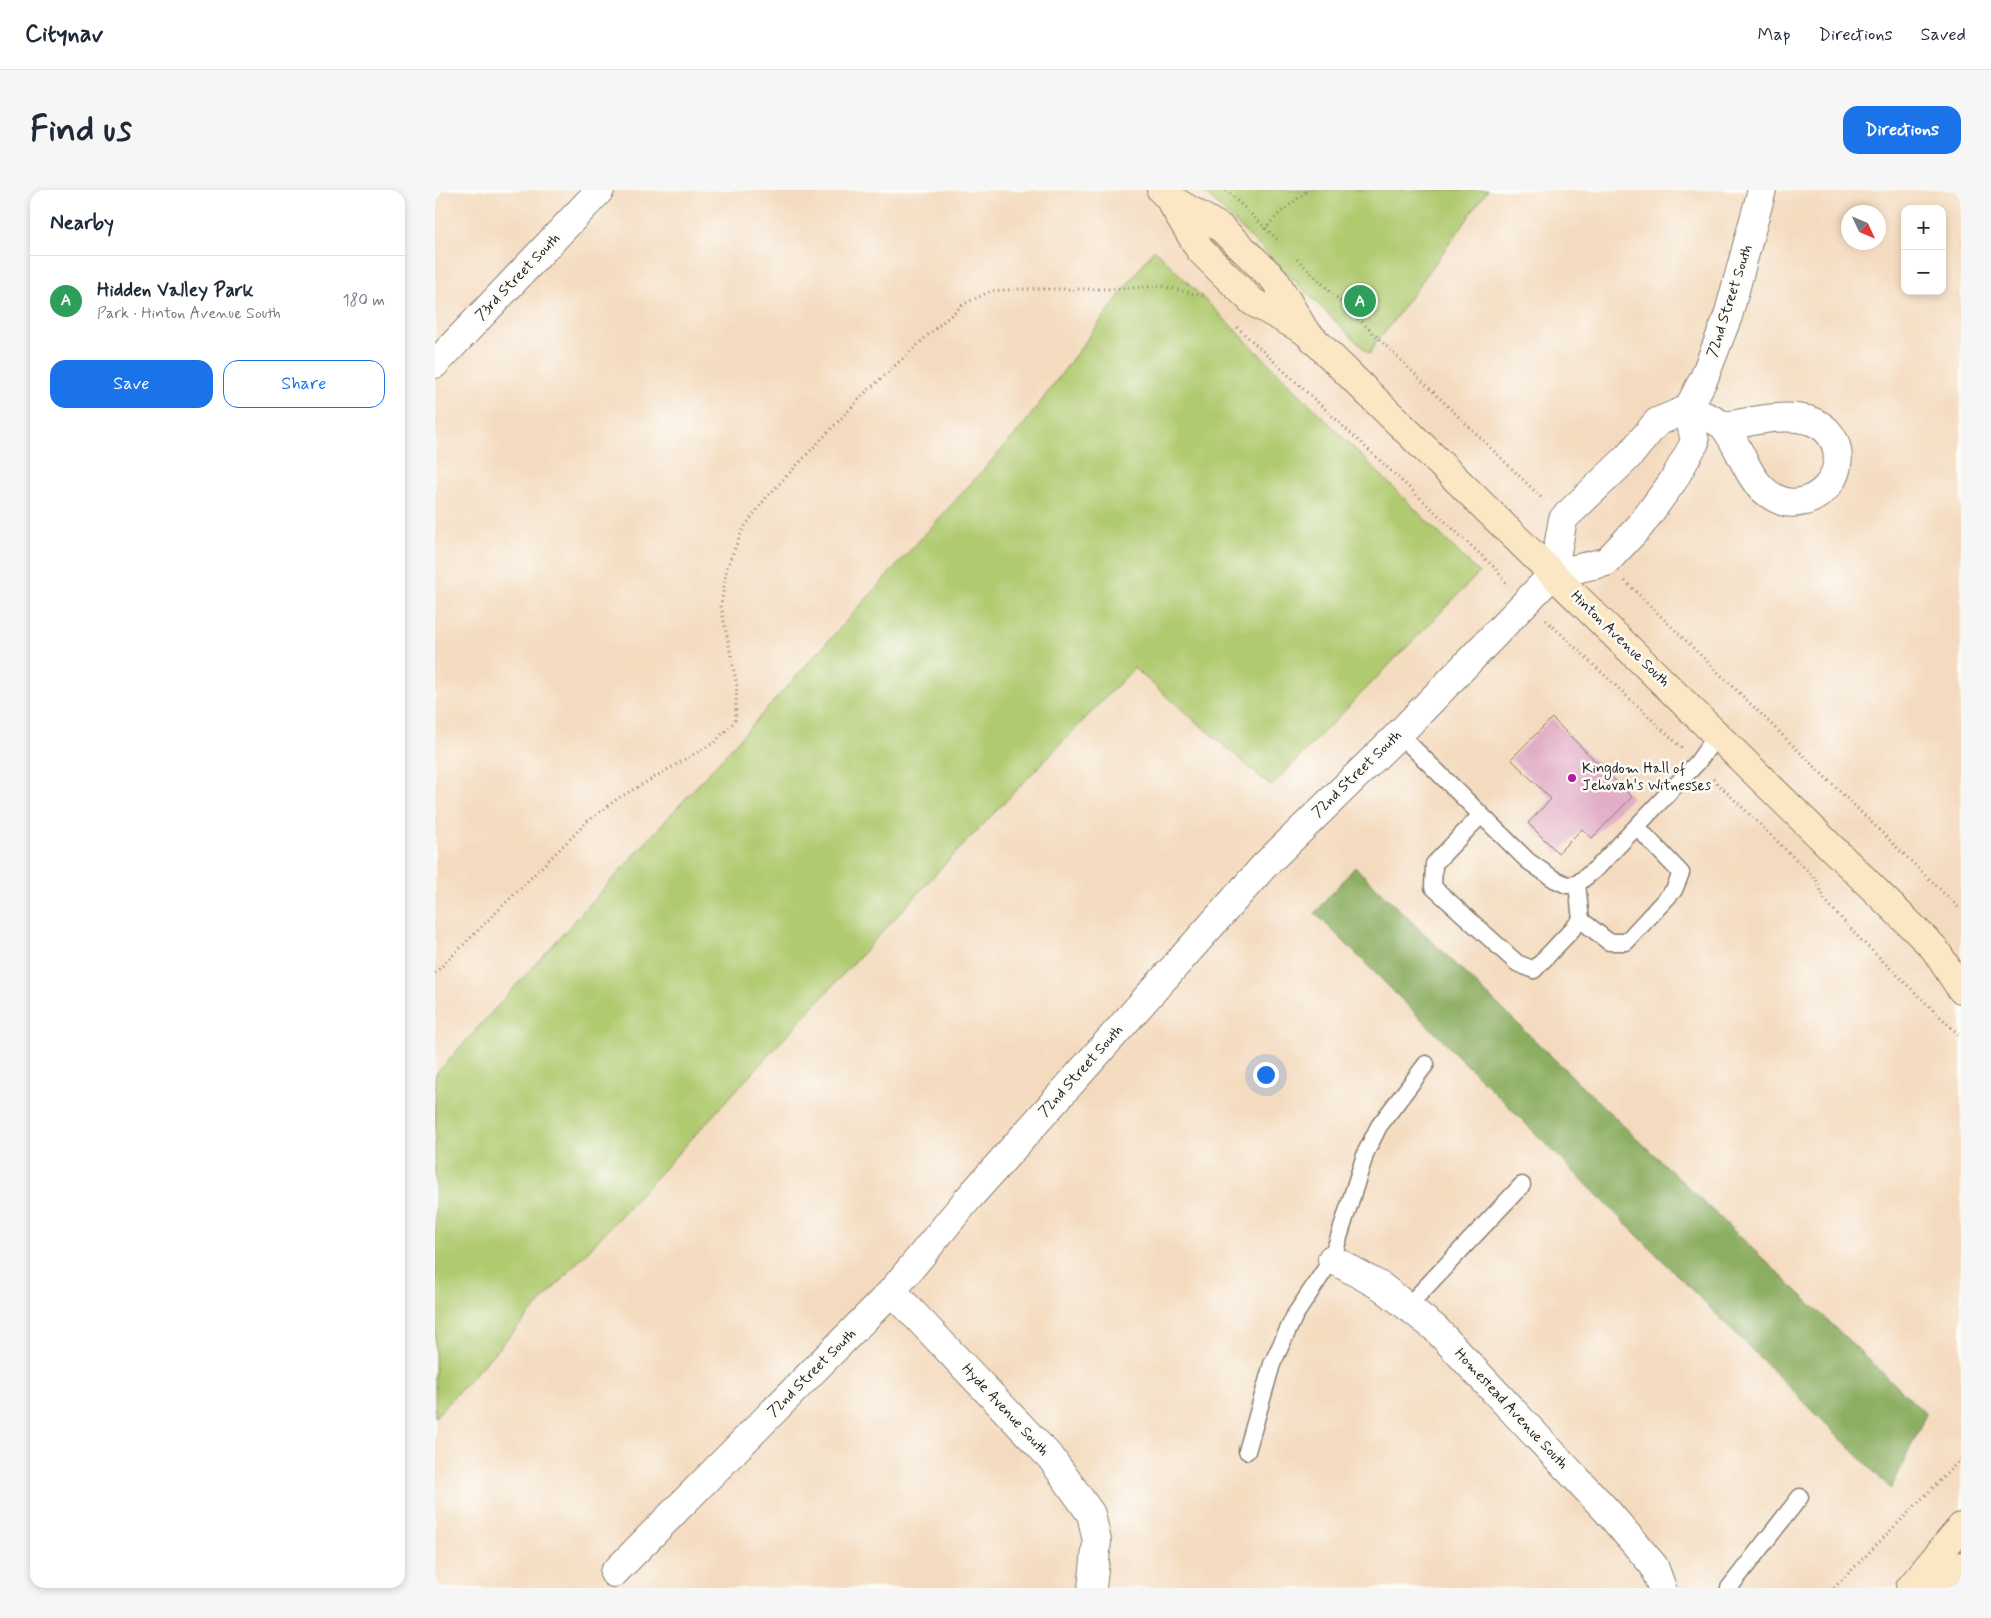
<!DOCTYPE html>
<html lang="en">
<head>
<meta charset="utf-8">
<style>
	:root { --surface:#fff; --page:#f6f6f7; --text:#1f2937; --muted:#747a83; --line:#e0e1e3; --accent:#1a73e8 }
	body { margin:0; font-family:Mynerve,sans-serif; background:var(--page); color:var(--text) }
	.controls { position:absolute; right:15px; top:15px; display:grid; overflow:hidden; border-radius:10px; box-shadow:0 2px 8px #0003 }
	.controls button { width:45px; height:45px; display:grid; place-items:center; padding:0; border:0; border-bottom:1px solid var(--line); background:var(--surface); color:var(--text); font:25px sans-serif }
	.compass { position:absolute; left:1406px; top:15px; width:45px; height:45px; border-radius:50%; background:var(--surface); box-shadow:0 2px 8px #0003; rotate:134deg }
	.you { position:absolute; left:830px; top:884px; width:18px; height:18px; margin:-12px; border:4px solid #fff; border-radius:50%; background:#1a73e8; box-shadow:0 0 0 8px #1a73e833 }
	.badge { display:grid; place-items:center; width:32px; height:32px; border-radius:50%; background:var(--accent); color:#fff; font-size:16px; font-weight:700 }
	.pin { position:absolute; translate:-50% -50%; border:2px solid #fff; box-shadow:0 1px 5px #0006 }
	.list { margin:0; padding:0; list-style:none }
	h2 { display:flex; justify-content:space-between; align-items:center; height:65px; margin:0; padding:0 20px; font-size:21px }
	h2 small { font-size:16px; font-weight:400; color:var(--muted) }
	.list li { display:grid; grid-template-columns:32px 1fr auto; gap:15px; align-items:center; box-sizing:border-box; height:90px; padding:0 20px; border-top:1px solid var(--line) }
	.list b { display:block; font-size:19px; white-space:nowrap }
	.list p { margin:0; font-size:16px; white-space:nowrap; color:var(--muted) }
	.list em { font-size:16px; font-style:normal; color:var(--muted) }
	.actions { display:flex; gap:10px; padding:15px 20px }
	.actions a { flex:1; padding:11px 0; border:1px solid var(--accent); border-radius:15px; text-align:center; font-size:18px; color:var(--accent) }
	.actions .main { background:var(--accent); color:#fff }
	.map { position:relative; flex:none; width:1526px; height:1398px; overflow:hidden; border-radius:15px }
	header { display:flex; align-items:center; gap:30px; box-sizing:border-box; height:70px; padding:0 25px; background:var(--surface); border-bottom:1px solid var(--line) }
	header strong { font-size:24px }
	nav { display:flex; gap:28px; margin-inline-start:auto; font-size:18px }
	.intro { display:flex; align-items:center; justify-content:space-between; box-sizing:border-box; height:120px; padding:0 30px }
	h1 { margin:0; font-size:35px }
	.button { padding:12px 22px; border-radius:15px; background:var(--accent); color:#fff; font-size:18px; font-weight:700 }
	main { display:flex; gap:30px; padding:0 30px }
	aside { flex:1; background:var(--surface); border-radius:15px; box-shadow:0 2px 8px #0003 }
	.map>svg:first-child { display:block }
</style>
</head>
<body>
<header>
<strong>Citynav</strong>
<nav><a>Map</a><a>Directions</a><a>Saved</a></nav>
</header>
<div class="intro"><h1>Find us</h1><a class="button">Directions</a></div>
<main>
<aside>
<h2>Nearby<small></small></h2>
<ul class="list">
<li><span class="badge" style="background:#2e9e5b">A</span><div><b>Hidden Valley Park</b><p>Park · Hinton Avenue South</p></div><em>180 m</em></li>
</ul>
<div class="actions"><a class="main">Save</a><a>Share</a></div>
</aside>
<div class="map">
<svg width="1526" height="1398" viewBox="0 0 1526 1398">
	<rect width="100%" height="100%" fill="#fdfcf7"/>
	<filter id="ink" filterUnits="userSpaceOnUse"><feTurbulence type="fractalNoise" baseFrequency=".02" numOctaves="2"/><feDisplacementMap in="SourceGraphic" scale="10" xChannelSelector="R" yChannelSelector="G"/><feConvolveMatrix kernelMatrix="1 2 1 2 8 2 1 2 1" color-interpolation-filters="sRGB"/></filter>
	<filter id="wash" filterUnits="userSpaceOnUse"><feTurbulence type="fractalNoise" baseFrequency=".0096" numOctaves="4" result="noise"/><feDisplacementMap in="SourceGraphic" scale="20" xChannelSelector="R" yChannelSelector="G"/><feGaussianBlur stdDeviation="1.12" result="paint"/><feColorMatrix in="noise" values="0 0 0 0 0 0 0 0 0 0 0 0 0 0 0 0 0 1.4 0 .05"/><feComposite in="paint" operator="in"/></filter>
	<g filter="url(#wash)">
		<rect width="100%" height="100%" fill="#f4dbbf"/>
		<g fill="#b0ca70" stroke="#667346">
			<path d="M767,0H1053L948,145L947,144L939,154L940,155L934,164Z"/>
			<path d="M719,59L1044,383L836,596L699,478L509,675L0,1227V885L587,237Z"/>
		</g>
		<path fill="#8cae62" stroke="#54653f" d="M920,677L1171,919L1491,1224L1456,1299L880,723Z"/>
		<g id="blocks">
			<path fill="#e2aec7" d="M1117,528L1197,607L1157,648L1147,639L1123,663L1093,633L1116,609L1076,569Z"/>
		</g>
	</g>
	<g filter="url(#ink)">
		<use href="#blocks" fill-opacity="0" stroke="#887c6e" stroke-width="1"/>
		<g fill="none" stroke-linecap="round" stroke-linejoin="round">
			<defs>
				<g id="lane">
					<path d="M964,544L1093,671L1119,689L1132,695L1142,694L1163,677L1262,573L1282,545"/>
					<path d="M1046,625L999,674L998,697L1082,773L1099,780L1146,730L1142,694"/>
					<path d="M1146,730L1174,752H1191L1239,700L1246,683L1202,637"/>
					<path d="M972,1117L1087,995"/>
					<path d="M812,1261L837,1174L860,1125L897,1069L931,962L944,936L991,874"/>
					<path d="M1294,1398L1365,1307"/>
				</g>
				<g id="street">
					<path d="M0,174L165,0"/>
					<path d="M1253,219C1262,223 1285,231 1290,238C1309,262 1313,299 1347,311C1355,314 1362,313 1370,311C1410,299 1416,242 1373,230C1346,223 1316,232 1290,236"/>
					<path d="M1118,384L1128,329L1193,267L1222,232L1253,219"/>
					<path d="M897,1069L947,1097L1000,1138L1172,1321L1219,1376L1227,1398"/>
					<path d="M457,1101L616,1268L656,1324L662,1351L657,1398"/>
					<path d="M179,1383L457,1101L532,1010L829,676L964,544L1118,384L1171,372L1205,336L1238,291L1260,252L1253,219L1269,188L1293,126L1327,0"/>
				</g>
				<g id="secondary">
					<path d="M726,0L734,8L786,38L840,90L870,141L1499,758L1526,799"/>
					<path d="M735,10L765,60L787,82L818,112L870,141"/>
					<path d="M1475,1398L1526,1337"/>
					<path d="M1495,1398L1526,1376"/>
				</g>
			</defs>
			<use href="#lane" stroke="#887c6e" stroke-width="19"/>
			<use href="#street" stroke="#887c6e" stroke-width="30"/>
			<use href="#secondary" stroke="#887c6e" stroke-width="30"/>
			<g stroke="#887c6e" stroke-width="3" stroke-dasharray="1 4" stroke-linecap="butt">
				<path d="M791,0L845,52"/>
				<path d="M829,39L846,22L873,0"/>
				<path d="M862,69L1109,310"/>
				<path d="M802,137L1061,379L1071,393"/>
				<path d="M1190,391L1526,720"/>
				<path d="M1111,430L1247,558"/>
				<path d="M1278,589L1381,689L1390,710L1422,746L1526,847"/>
				<path d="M0,783L153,631L182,609L280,552L300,531L302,496L286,416L292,377L308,339L331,308L429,204L502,137L529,114L556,101L585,99H677L727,96L768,106"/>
				<path d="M1399,1398L1526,1269"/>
			</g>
			<use href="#lane" stroke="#fff" stroke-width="16"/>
			<use href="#street" stroke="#fff" stroke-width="28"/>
			<use href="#secondary" stroke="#fbe7c3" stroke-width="28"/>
		</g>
	</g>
	<circle fill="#b5179e" stroke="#fdfcf7" stroke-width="2" cx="1137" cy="588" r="5"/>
	<g text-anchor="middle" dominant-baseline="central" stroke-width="5" stroke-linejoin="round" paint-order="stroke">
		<g font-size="15" fill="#1c1c1c" stroke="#fdfcf7">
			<text transform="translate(83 87) rotate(-46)">73rd Street South</text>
			<text transform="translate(1295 111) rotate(-72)">72nd Street South</text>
			<text transform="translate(1185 449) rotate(44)">Hinton Avenue South</text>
			<text transform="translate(922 584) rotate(-44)">72nd Street South</text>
			<text transform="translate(646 881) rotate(-48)">72nd Street South</text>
			<text transform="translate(377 1183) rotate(-45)">72nd Street South</text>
			<text transform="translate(1076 1219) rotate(47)">Homestead Avenue South</text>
			<text transform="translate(570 1220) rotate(47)">Hyde Avenue South</text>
		</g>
		<g font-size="15" fill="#1c1c1c" stroke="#fdfcf7" text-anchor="start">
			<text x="1147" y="579">Kingdom Hall of<tspan x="1147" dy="17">Jehovah's Witnesses</tspan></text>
		</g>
	</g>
</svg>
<div class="controls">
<button>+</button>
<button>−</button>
</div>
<svg class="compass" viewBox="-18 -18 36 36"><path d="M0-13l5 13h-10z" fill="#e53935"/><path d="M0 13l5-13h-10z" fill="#747a83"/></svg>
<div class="you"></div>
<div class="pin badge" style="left:925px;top:111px;background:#2e9e5b">A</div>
</div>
</main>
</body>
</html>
